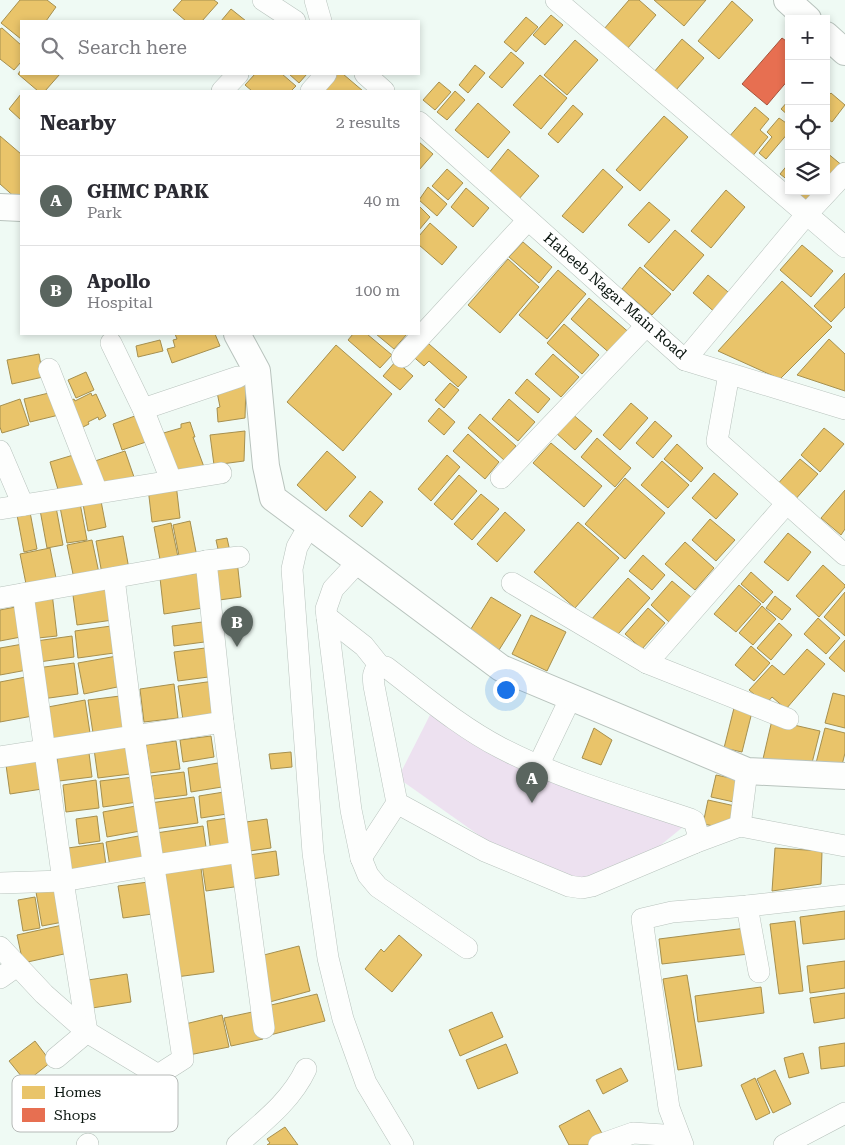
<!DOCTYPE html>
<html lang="en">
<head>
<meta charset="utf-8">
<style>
	:root { --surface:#fff; --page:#f2f2f3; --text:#2b2b33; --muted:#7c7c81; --line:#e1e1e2; --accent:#5a655f }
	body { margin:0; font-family:"Roboto Serif",serif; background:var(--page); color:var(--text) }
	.controls { position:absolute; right:15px; top:15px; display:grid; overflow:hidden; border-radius:0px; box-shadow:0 2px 8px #0003 }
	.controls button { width:45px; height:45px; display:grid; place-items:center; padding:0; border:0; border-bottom:1px solid var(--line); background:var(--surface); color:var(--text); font:25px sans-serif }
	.you { position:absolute; left:505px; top:689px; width:18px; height:18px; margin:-12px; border:4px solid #fff; border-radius:50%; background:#1a73e8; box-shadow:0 0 0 8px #1a73e833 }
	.badge { display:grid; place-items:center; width:32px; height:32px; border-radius:50%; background:var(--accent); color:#fff; font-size:16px; font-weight:700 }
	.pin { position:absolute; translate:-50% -41px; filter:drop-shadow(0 1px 2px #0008) }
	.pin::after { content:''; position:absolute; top:26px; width:18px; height:15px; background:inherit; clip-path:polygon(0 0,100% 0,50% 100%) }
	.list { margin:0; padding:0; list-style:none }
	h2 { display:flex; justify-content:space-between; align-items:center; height:65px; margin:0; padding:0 20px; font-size:21px }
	h2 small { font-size:16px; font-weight:400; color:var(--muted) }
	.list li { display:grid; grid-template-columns:32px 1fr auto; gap:15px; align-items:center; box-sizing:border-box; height:90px; padding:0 20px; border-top:1px solid var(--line) }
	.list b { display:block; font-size:19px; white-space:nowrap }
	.list p { margin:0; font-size:16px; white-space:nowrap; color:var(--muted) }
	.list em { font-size:16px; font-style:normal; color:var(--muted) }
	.icon { flex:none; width:28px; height:28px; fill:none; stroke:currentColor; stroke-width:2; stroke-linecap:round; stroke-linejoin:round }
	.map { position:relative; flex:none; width:845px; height:1145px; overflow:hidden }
	.search { position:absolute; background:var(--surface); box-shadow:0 2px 8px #0003; left:20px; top:20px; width:400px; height:55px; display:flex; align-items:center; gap:12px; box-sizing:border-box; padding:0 18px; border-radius:0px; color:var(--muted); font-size:19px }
	.panel { position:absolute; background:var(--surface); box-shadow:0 2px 8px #0003; left:20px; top:90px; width:400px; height:245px; border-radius:0px }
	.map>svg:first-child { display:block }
</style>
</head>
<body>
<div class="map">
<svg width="845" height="1145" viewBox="0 0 845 1145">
	<rect width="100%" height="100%" fill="#effaf4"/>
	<path fill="#ede1f0" d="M432,711L689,822L640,862L580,883L497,848L398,778Z"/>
	<g fill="#e9c46a" stroke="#a6904f">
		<path d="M20,0H47L56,7L46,21H21V39L1,23Z"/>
		<path d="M182,0H214L218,3L202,21H186L173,10Z"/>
		<path d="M629,0H639L656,15L627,49L604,29Z"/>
		<path d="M654,0H706L684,26Z"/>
		<path d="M732,1L753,20L719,59L698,41Z"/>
		<path d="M231,9L246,21H221Z"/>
		<path d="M551,15L563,25L545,45L533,35Z"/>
		<path d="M526,17L538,27L516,52L504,42Z"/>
		<path d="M2,28L21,45V62L14,70L0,59V29Z"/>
		<path d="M682,39L704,58L676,90L654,72Z"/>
		<path d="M575,40L598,60L567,95L544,75Z"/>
		<path d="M511,52L524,63L502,88L489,77Z"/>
		<path d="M475,65L485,73L468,93L459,85Z"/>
		<path d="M21,70V74H60L45,91H38L18,74Z"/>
		<path d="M255,74H282L296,86L291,91H252L245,85Z"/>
		<path d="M289,74H307L299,83Z"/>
		<path d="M336,74H343L363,91H321Z"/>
		<path d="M540,75L567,98L541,129L513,105Z"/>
		<path d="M439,82L451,92L435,110L423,100Z"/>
		<path d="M455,91L465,100L447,120L437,112Z"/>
		<path d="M831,93L845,105L832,122L826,118V98Z"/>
		<path d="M21,94V120L9,109Z"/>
		<path d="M789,100V116L781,109Z"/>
		<path d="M478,103L510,132L488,158L455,130Z"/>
		<path d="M573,105L583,114L558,143L548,134Z"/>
		<path d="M755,107L769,119L760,130L768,137L751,158L728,138Z"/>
		<path d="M664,116L688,137L640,191L616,170Z"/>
		<path d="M779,118L789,125V132L766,159L759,153L772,137L767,132Z"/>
		<path d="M0,136L21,154V196L18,200L0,184Z"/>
		<path d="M419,142L433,154L419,170Z"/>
		<path d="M508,149L539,176L518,200L488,174Z"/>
		<path d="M826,152L844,167L826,188Z"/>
		<path d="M789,163V181L780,174Z"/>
		<path d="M447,169L463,183L448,200L432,186Z"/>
		<path d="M603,169L623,187L583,233L562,216Z"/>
		<path d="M428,187L447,204L437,216L419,200Z"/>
		<path d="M466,188L489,208L473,227L451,207Z"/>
		<path d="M726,190L745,207L711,248L691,231Z"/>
		<path d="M795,191H817L808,202Z"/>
		<path d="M649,202L670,220L649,243L628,225Z"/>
		<path d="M419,206L430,217L419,230Z"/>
		<path d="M430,223L457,247L442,265L419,245V236Z"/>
		<path d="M675,230L704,255L673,291L644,266Z"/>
		<path d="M523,242L552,267L539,283L509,257Z"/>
		<path d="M802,245L833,271L811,297L780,270Z"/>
		<path d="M508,259L539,287L500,333L468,305Z"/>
		<path d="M640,267L671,294L652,315L622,289Z"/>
		<path d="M558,270L586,294L547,339L519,315Z"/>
		<path d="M845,273V307L831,322L814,306Z"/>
		<path d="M708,275L734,297L718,315L693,293Z"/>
		<path d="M782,281L832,327L780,379L718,351Z"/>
		<path d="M589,298L632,335L613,356L571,319Z"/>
		<path d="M564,324L599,355L582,374L547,343Z"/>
		<path d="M175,334H215L220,346L172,363L167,349L175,347L173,340L177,339Z"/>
		<path d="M353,334H367L392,355L380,368L348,340Z"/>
		<path d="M376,334H407L394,349Z"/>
		<path d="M422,338L467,377L458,387L429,361L424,366L409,353Z"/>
		<path d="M829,339L845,354V391L797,375Z"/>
		<path d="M160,340L163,351L138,357L136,346Z"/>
		<path d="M336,345L392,394L343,451L287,402Z"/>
		<path d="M39,354L43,377L12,384L7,360Z"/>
		<path d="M553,354L579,377L561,397L535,374Z"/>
		<path d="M396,361L413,376L400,390L383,376Z"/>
		<path d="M86,372L94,390L76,398L68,380Z"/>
		<path d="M527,379L550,399L538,413L515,393Z"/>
		<path d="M450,383L459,390L444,408L435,400Z"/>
		<path d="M246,385L245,418L218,422L217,408L220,407L217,392Z"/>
		<path d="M57,391L63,414L30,422L24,399Z"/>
		<path d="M91,393L92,396L96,394L106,416L99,420L98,417L88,422L89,424L77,430L64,404L74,399L75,401Z"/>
		<path d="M20,399L29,425L2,433L0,427V406Z"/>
		<path d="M509,399L535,422L518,441L492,419Z"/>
		<path d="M631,403L648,418L620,450L603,435Z"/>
		<path d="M439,408L455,422L444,435L428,421Z"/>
		<path d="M143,413L152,440L122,450L113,424Z"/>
		<path d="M571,413L592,431L575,450L555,432Z"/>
		<path d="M480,414L516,446L504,460L468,428Z"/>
		<path d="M655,421L672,436L653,458L636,443Z"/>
		<path d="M190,422L195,437H193L204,467L175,473L160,434L181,428V424Z"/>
		<path d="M824,428L844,444L820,472L801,455Z"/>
		<path d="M245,431L244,461L214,465L210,435Z"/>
		<path d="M468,434L499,462L485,479L453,451Z"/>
		<path d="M597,438L631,468L615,487L581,457Z"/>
		<path d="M551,443L602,486L584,507L533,463Z"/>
		<path d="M677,444L703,468L691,482L664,459Z"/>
		<path d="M125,451L134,477L104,488L95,461Z"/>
		<path d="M327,451L356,477L326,511L297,485Z"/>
		<path d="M80,453L89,484L59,493L50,462Z"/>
		<path d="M447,455L460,467L431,501L418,489Z"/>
		<path d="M800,459L818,474L793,502L775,487Z"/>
		<path d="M662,461L689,485L668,508L641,485Z"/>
		<path d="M714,473L738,494L716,519L692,498Z"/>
		<path d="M459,475L477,491L452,520L434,504Z"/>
		<path d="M625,478L665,513L625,559L585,524Z"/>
		<path d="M176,484L180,518L152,522L148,488Z"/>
		<path d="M845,490V529L841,535L821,518Z"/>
		<path d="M370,491L383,502L362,527L349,516Z"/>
		<path d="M481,494L499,509L472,540L454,524Z"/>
		<path d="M101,501L106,527L88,531L83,504Z"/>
		<path d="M80,503L87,540L67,543L60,507Z"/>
		<path d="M56,507L63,545L47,548L40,510Z"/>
		<path d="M30,512L37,549L24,552L17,515Z"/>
		<path d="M505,512L525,530L497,562L477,544Z"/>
		<path d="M710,519L735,540L716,561L692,540Z"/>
		<path d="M190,521L197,557L180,561L173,525Z"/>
		<path d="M578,522L619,558L575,608L534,572Z"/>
		<path d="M171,523L179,562L161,565L154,527Z"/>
		<path d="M788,533L811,552L788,581L764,562Z"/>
		<path d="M123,536L129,569L102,574L96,541Z"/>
		<path d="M227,538L231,556L220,558L216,540Z"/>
		<path d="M92,540L99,573L74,579L67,545Z"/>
		<path d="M685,542L714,568L695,590L665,564Z"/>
		<path d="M50,548L57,583L27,589L20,554Z"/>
		<path d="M643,555L665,575L652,590L629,571Z"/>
		<path d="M237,560L241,597L212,601L207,565Z"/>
		<path d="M823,565L845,585V587L819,617L796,596Z"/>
		<path d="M751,572L773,592L763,603L741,584Z"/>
		<path d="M199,573L203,608L164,614L160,578Z"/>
		<path d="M628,578L650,598L612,641L590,621Z"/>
		<path d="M672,581L691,597L669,622L651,605Z"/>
		<path d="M108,583L113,620L77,625L72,588Z"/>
		<path d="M739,585L761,604L736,632L714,614Z"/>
		<path d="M845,592V636L824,617Z"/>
		<path d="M52,593L57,636L38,638L32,595Z"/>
		<path d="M775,596L791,609L782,620L766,608Z"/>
		<path d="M491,597L521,615L499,650L469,632Z"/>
		<path d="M21,606L26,636L0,641V610Z"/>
		<path d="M762,606L776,619L753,645L739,633Z"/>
		<path d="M648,608L665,623L642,649L625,634Z"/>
		<path d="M531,615L566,632L547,671L512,654Z"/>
		<path d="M818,618L840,638L826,654L804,634Z"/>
		<path d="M210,621L212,641L174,646L172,626Z"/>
		<path d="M779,623L792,635L771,660L757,648Z"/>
		<path d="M111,626L114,653L78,658L75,631Z"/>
		<path d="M72,636L74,657L39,662L36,641Z"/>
		<path d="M845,640V672L829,658Z"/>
		<path d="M23,644L27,670L0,675V648Z"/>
		<path d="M751,646L770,663L754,681L735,665Z"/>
		<path d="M213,647L216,676L178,681L174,652Z"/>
		<path d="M807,649L825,664L786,709L772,697L766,704L749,690L772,665L784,675Z"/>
		<path d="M117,656L122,686L84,694L78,663Z"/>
		<path d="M74,663L78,694L42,699L37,668Z"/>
		<path d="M31,676L38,715L0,722V682Z"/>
		<path d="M214,681L218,715L183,720L178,686Z"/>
		<path d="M174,684L178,718L144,722L140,689Z"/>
		<path d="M833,693L845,696V728L825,723Z"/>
		<path d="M128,695L132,728L93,733L88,700Z"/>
		<path d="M85,700L90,733L53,739L48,707Z"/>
		<path d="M734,708L752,712L742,752L724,748Z"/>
		<path d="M772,720L820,731L810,771L763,759Z"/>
		<path d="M594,728L612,740L601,765L582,758Z"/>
		<path d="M825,728L845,733V753L841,769L816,763Z"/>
		<path d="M211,736L214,757L183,762L180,740Z"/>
		<path d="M176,741L180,769L150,773L146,745Z"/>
		<path d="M126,745L130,774L98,778L94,749Z"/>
		<path d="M291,752L292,767L271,769L269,754Z"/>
		<path d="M89,753L92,777L59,781L57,757Z"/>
		<path d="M38,761L42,789L10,794L6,765Z"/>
		<path d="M218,763L222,787L191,792L188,768Z"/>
		<path d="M184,772L187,795L154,799L151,776Z"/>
		<path d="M716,775L740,780L734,802L711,797Z"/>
		<path d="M134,777L138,802L103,807L100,781Z"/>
		<path d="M96,780L99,808L66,812L63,785Z"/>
		<path d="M224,792L227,814L201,818L199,796Z"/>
		<path d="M194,797L198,823L154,829L150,803Z"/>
		<path d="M708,800L735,806L730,829L703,824Z"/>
		<path d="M141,805L146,830L107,837L103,812Z"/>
		<path d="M97,816L100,841L79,844L76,819Z"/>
		<path d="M228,818L233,850L211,853L207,821Z"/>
		<path d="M267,819L271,848L243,852L239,823Z"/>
		<path d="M203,826L207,854L160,860L156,833Z"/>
		<path d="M144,835L148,860L110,867L106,842Z"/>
		<path d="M103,843L107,873L72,878L68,848Z"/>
		<path d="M775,848L822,851L821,884L772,891Z"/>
		<path d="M276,851L279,875L245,880L242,856Z"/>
		<path d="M237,859L241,886L206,891L202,864Z"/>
		<path d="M201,868L214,972L176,977L163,873Z"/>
		<path d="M156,881L160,913L123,918L118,886Z"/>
		<path d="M57,888L63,922L42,926L36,892Z"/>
		<path d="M35,897L40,928L23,931L18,900Z"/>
		<path d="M845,911V939L803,944L800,917Z"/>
		<path d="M795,921L803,991L779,994L770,924Z"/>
		<path d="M67,924L73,952L23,963L17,935Z"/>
		<path d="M746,928L749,954L662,964L659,939Z"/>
		<path d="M399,935L422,955L392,992L365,969L381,949L384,952Z"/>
		<path d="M299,946L310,991L266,1003L260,956Z"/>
		<path d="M845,961V988L810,993L807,966Z"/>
		<path d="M127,974L131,1002L92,1008L88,980Z"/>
		<path d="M687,975L702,1066L678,1070L663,979Z"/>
		<path d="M761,987L764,1013L698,1022L695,996Z"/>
		<path d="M845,993V1018L814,1023L810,998Z"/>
		<path d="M317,994L325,1021L270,1035L263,1007Z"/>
		<path d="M257,1011L263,1039L231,1046L224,1018Z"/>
		<path d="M492,1012L503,1037L460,1056L449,1030Z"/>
		<path d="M222,1015L229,1047L189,1055L181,1025Z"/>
		<path d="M35,1041L51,1062L26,1082L9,1061Z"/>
		<path d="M845,1043V1066L821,1069L819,1047Z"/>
		<path d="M506,1044L518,1073L478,1089L466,1060Z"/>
		<path d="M803,1053L809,1073L789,1078L784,1058Z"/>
		<path d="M621,1068L628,1081L603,1094L596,1080Z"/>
		<path d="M775,1070L791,1104L773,1113L757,1079Z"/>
		<path d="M755,1078L770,1113L756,1120L741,1085Z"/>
		<path d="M589,1110L604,1137L589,1145H569L559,1126Z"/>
		<path d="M285,1127L298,1145H267L270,1143L267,1139Z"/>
	</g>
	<path fill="#e76f51" stroke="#a5543d" d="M782,38L789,43V79L767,105L742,84Z"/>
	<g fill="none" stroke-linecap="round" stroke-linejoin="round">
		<defs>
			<path id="service" d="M143,1116L165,1103L162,1089"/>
			<g id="minor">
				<path d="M263,0L295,21"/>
				<path d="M315,0L321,21"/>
				<path d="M556,0L845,247"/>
				<path d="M365,74L384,91"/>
				<path d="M222,91L238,74"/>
				<path d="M311,91L326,74"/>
				<path d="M419,122L685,360L845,409"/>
				<path d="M111,343L143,409L171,480"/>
				<path d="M402,357L528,220"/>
				<path d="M685,360L806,215L845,173"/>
				<path d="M49,369L97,492"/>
				<path d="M729,374L717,441L845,555"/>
				<path d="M143,409L238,377"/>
				<path d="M0,451L23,505"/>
				<path d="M501,478L646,326"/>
				<path d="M787,503L647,663L788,719"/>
				<path d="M0,509L221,473"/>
				<path d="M309,526L297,547L292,569L313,853L328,958L343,1019L366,1083L403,1145"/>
				<path d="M206,561L223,722"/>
				<path d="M358,562L333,589L326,609L351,810L361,858L368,875L378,887L467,948"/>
				<path d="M114,578L134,736L183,1059L158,1075"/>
				<path d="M512,583L647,663"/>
				<path d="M23,594L63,881L87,1032L56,1058"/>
				<path d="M0,598L206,561L239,557"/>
				<path d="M327,617L364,646L380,666"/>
				<path d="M0,757L223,722L264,1028"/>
				<path d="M539,764L571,697"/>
				<path d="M740,826L747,771"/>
				<path d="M694,843L740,826L845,846"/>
				<path d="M361,858L397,803L374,686C373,677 372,671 380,666L386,667C423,695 460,727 501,748C561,779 627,798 690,819L694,821L698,834L694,843L592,886L582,888L569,886L485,851L397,803"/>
				<path d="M0,883L63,881L155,865L240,852"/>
				<path d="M747,906L759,972"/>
				<path d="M0,947L44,994L87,1032L158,1075L161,1087"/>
				<path d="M0,978L17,966"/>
				<path d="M87,1145L88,1144"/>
				<path d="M237,1145C263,1122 291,1101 306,1069"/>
				<path d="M599,1145L633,1133L679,1136"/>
				<path d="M683,1145L669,1108L642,919L672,912L747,906L845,895"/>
				<path d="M784,1145L845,1113"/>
			</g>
			<g id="tertiary">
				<path d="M787,0L808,19"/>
				<path d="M826,35L845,52"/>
				<path d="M0,207L21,208"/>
				<path d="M237,334L257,371L266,466L273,498L501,668L747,771L845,776"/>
			</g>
		</defs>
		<use href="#service" stroke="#b8c3bd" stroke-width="11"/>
		<use href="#minor" stroke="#b8c3bd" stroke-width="22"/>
		<use href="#tertiary" stroke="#b8c3bd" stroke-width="28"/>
		<use href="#service" stroke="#fdfefd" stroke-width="10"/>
		<use href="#minor" stroke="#fdfefd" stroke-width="21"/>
		<use href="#tertiary" stroke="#fdfefd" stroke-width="26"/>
	</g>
	<g text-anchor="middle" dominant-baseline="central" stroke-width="5" stroke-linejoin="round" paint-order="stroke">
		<g font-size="15" fill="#0a150f" stroke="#fff">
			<text transform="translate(615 296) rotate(41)">Habeeb Nagar Main Road</text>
		</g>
	</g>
	<rect x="12" y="1075" width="166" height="57" rx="8" fill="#fff" stroke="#b6b9b7" stroke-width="1"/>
	<rect x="22" y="1086" width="23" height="13" fill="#e9c46a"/>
	<rect x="22" y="1108" width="23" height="14" fill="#e76f51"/>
	<g font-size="14" fill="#0a150f">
		<text x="54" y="1097">Homes</text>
		<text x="54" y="1120">Shops</text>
	</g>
</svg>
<div class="controls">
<button>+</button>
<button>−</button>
<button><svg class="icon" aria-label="locate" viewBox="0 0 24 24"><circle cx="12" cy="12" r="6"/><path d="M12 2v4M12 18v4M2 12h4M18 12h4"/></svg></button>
<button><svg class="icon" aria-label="layers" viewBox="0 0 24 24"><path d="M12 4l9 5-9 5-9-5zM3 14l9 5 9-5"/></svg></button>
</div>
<div class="you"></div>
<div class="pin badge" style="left:532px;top:803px">A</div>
<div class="pin badge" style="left:237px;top:647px">B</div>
<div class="search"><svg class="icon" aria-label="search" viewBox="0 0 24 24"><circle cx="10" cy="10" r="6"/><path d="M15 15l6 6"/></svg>Search here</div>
<section class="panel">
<h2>Nearby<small>2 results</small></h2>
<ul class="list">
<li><span class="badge">A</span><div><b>GHMC PARK</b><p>Park</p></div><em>40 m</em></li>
<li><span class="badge">B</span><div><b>Apollo</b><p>Hospital</p></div><em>100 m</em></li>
</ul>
</section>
</div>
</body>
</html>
